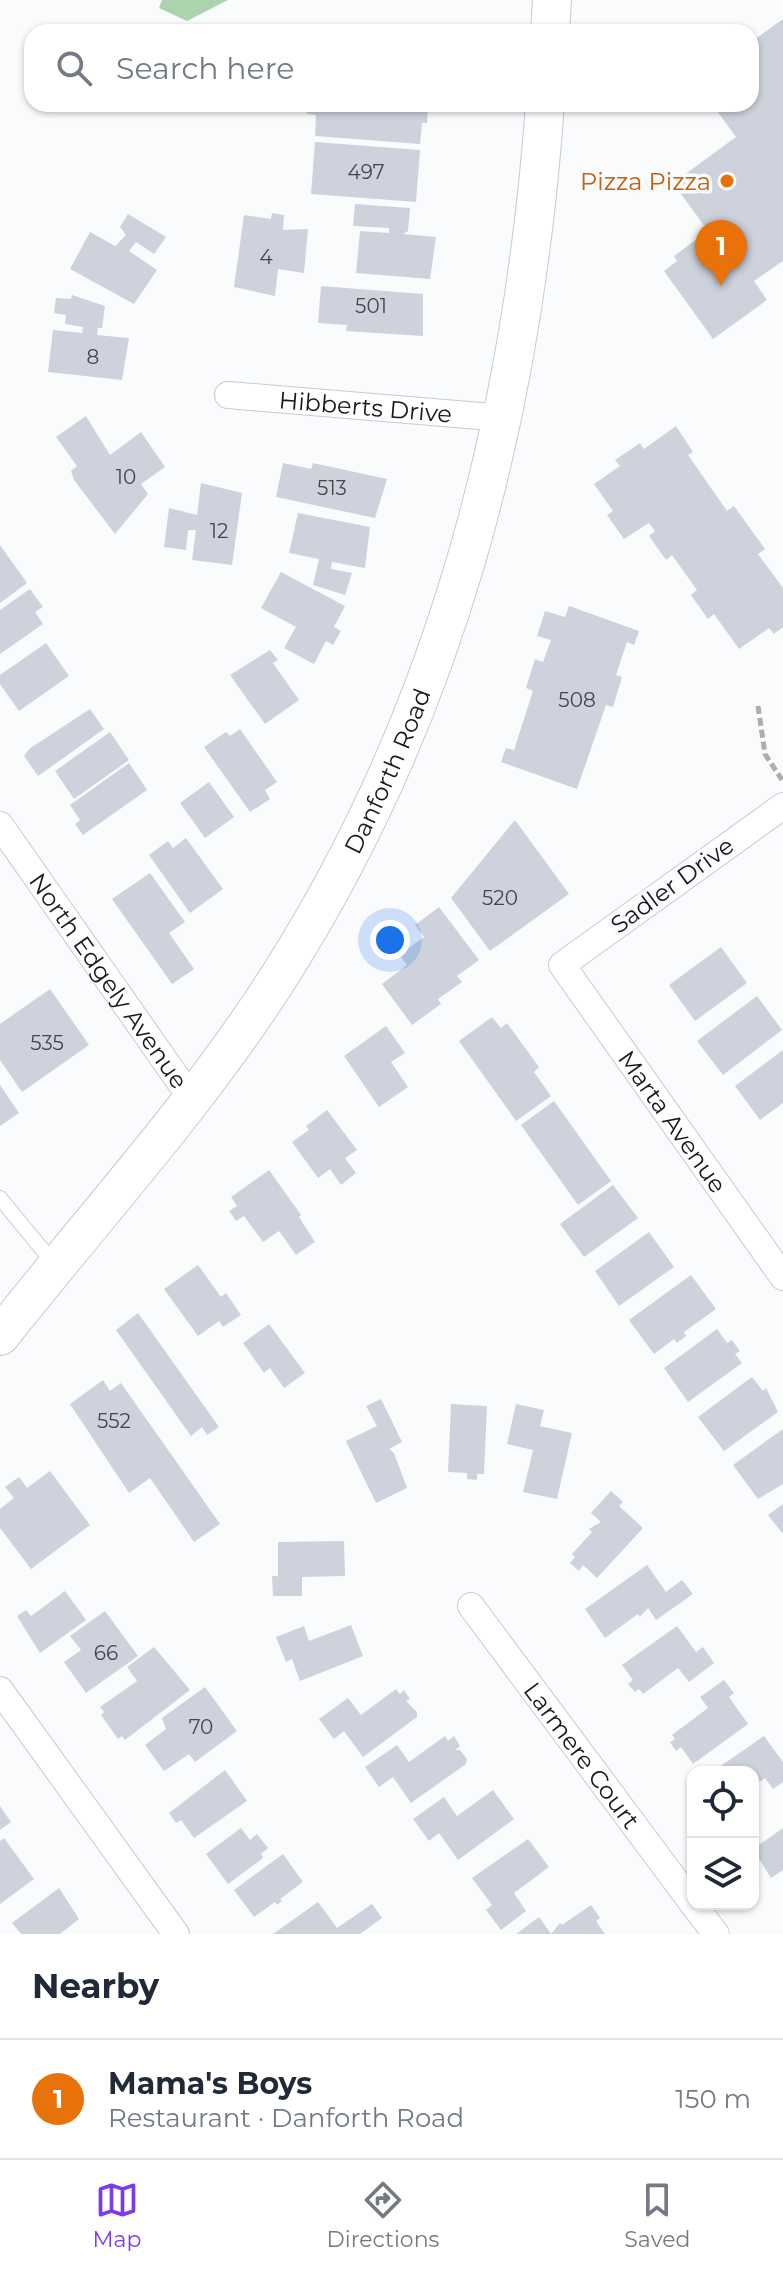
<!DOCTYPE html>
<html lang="en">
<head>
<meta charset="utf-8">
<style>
	:root { --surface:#fff; --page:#f6f6f7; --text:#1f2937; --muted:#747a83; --line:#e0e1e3; --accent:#7c3aed }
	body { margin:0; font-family:Montserrat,sans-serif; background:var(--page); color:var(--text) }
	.controls { position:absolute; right:24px; bottom:24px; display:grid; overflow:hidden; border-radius:16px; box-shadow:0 2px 6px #0004 }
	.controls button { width:72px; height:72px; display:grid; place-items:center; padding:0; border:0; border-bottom:2px solid var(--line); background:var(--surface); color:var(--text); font:40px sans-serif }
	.you { position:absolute; left:390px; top:940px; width:28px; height:28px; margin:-20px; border:6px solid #fff; border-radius:50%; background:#1a73e8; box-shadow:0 0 0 12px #1a73e833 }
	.badge { display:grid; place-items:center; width:52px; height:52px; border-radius:50%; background:var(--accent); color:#fff; font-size:26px; font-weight:700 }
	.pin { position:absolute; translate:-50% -66px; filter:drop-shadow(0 2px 4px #0008) }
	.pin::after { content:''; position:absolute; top:42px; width:28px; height:24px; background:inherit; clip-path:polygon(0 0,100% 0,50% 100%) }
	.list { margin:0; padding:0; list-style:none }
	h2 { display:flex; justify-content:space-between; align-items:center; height:104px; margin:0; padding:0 32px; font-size:34px }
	h2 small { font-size:26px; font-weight:400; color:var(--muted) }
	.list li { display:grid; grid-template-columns:52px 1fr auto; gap:24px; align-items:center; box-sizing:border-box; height:120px; padding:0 32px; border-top:2px solid var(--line) }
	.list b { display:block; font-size:30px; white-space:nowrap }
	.list p { margin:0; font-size:26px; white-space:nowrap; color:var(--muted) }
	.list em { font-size:26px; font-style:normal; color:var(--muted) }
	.icon { flex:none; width:44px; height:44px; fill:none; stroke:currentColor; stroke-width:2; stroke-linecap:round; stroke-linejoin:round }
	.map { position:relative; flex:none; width:783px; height:1934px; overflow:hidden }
	.search { position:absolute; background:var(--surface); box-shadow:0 2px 6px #0004; left:24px; right:24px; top:24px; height:88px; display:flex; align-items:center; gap:20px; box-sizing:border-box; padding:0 28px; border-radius:24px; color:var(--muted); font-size:30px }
	.sheet { height:224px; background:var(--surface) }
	nav { display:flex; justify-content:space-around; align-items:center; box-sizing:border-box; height:112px; border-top:2px solid var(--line); background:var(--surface); font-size:22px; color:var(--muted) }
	nav a { display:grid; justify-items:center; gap:4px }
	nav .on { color:var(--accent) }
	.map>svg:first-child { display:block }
</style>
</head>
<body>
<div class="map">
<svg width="783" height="1934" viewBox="0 0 783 1934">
	<rect width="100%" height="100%" fill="#fafbfd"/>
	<path fill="#acd2ae" d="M162,0H228L187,21L159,8Z"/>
	<g fill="#ced2dd">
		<path d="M783,19V261L754,281L767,300L713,339L664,271L677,261L674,256L708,231L673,183L736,137L712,104H751V42Z"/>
		<path d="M307,104H424L423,109H428L427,123H422L420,144L315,136L316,115L307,114Z"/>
		<path d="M315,142L420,150L416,202L311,194Z"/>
		<path d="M355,204L410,208L408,231L403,234L436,237L430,279L356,273L360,231L389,233V228L353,226Z"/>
		<path d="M272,213L284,215L283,230L308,229L304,273L278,269L275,296L234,287L244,215L271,219Z"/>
		<path d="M128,214L166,237L154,254L136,242L129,251L157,270L134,304L70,269L90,232L115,246L126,235L120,227Z"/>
		<path d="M321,286L423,294V336L346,331L347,325L318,323Z"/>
		<path d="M72,295L105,306L102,328H98L97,335L129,338L122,380L48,372L53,330L82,333L83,327L65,324L66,315L54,313L56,298L71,299Z"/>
		<path d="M86,416L110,455L141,432L165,467L141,484L148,494L115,534L74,480L71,471L77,466L56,437Z"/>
		<path d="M676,426L693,452L688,455L727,511L734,506L765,549L758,554L783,588V627L774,634L769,628L739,649L714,614L708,619L691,595L697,590L672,555L666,560L649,536L655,531L649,523L624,539L607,515L613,511L594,484L620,466L615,460L640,443L644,449Z"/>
		<path d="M283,463L311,469L313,463L387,479L375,518L276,497Z"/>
		<path d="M201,483L242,493L232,565L192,560L196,530H188L186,550L164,547L169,508L197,515Z"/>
		<path d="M298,513L370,527L365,568L332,562L331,569L352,573L345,595L313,585L319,559L289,553Z"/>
		<path d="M0,545L27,583L0,603Z"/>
		<path d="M281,572L345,606L334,627L341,631L333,645L326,641L314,664L284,648L296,627L261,608Z"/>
		<path d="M30,589L43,607L35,612L43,624L0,654V610Z"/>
		<path d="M569,606L639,631L634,645L627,642L616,675L622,677L613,707L606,705L577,789L501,762L506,748L514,750L533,691L526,688L535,659L543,662L551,640L537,636L545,611L565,617Z"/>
		<path d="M46,643L69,676L19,711L0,684V675Z"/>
		<path d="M270,650L278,660L273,663L299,700L265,724L230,675Z"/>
		<path d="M90,709L104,729L38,776L24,756L29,749Z"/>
		<path d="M240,729L277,782L265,790L270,799L250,812L204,747L226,732L230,736Z"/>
		<path d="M110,732L129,760L74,799L55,771Z"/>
		<path d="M129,763L147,790L83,835L75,824L80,820L70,805Z"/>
		<path d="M209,782L234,817L205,838L180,803Z"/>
		<path d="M515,820L569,894L490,951L451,898Z"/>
		<path d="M186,838L223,889L190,913L149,855L168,841L173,848Z"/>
		<path d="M150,873L185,922L169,933L194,969L172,984L112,899Z"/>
		<path d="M439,907L479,960L457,976L462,982L438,999L441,1004L412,1025L382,984L407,965L399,955L424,937L415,925Z"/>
		<path d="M721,947L747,983L695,1021L669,985Z"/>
		<path d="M50,989L89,1045L22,1092L0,1060V1024Z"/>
		<path d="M757,996L782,1030L723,1075L697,1041Z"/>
		<path d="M492,1017L501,1028L507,1023L539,1067L534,1072L551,1096L516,1121L459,1041Z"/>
		<path d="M386,1026L405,1053L391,1062L408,1087L379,1107L344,1056Z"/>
		<path d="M783,1050V1103L760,1120L735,1086Z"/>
		<path d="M0,1085L19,1113L0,1126Z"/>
		<path d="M554,1101L611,1181L578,1205L521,1125Z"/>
		<path d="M327,1110L357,1150L345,1158L356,1173L341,1185L330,1169L318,1178L292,1142L309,1130L306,1126Z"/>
		<path d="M269,1170L301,1215L299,1217L315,1242L296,1255L279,1231L263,1242L244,1216L236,1221L229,1211L237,1206L231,1197Z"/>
		<path d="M613,1185L638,1218L584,1257L560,1224Z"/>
		<path d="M649,1232L674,1267L619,1306L595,1271Z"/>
		<path d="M198,1265L221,1297L226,1293L241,1315L223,1327L219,1321L198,1336L164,1289Z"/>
		<path d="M691,1275L716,1309L684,1332L686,1336L677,1343L674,1339L654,1354L629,1320Z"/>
		<path d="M138,1313L219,1427L207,1435L202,1427L191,1436L116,1330Z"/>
		<path d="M269,1324L305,1373L284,1388L270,1368L264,1373L243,1343Z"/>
		<path d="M717,1329L727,1343L732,1340L740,1351L735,1354L742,1363L688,1402L664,1368Z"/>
		<path d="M752,1377L763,1391L766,1388L778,1412L724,1451L698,1417Z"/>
		<path d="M103,1380L110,1391L121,1383L220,1524L194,1542L150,1478L129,1493L70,1404Z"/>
		<path d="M381,1399L402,1442L389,1449L394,1453L407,1488L376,1503L346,1441L377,1426L366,1406Z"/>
		<path d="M451,1404L487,1406L484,1474H477V1480L467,1479V1473L448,1472Z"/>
		<path d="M516,1404L544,1410L540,1426L572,1433L557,1499L523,1492L533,1450L507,1444Z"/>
		<path d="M783,1429V1484L758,1499L733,1465Z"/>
		<path d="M50,1471L90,1525L31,1569L0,1528V1509L14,1498L5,1487L19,1477L27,1488Z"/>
		<path d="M611,1491L623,1502L619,1506L643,1528L597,1578L583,1565L579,1571L570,1563L575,1557L572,1554L592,1532L589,1529L601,1522L591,1513Z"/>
		<path d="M783,1504V1534L768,1515Z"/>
		<path d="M344,1541L345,1576L302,1577V1596H273L272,1576H278V1542Z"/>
		<path d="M647,1565L666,1592L682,1580L693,1594L656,1620L648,1608L640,1617L638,1614L605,1638L585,1609Z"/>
		<path d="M65,1591L86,1620L40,1653L17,1616L26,1610L31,1616Z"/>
		<path d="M105,1611L138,1656L86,1693L64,1662L81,1650L70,1636Z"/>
		<path d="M351,1625L363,1656L300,1681L292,1659L286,1662L276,1637L304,1626L309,1641Z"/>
		<path d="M677,1626L696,1652L703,1647L714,1663L689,1682L678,1668L643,1694L639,1689L635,1692L628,1684L633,1680L622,1665Z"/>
		<path d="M154,1647L190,1690L125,1740L122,1736L118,1739L101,1715L104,1712L100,1707L137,1681L127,1667Z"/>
		<path d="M724,1680L734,1693L729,1697L748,1724L693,1764L681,1747L676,1751L670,1742L675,1739L672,1735L708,1708L700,1697Z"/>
		<path d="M205,1687L237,1731L195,1762L189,1754L164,1771L145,1745L166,1729L162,1718Z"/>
		<path d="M396,1689L400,1694L404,1690L410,1699L406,1701L417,1712V1717L363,1757L344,1731L334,1739L319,1719L348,1698L361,1715Z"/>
		<path d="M445,1736L448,1741L454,1736L460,1746L455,1750H460L467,1759L466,1764L411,1803L393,1777L379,1787L365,1767L397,1745L409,1762Z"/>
		<path d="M764,1736L783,1762V1782L773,1789L765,1778L753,1786V1772H712Z"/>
		<path d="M225,1770L247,1801L194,1838L181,1820L176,1823L169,1813Z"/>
		<path d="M493,1790L514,1819L458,1860L439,1833L429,1841L413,1819L444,1797L457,1816Z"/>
		<path d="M0,1806L11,1822L0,1830Z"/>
		<path d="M241,1828L250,1840L257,1834L268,1848L261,1854L263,1858L228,1884L206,1854Z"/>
		<path d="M783,1828V1870L771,1878L753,1849Z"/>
		<path d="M4,1838L34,1879L0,1904V1841Z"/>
		<path d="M528,1839L549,1867L514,1893L526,1911L501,1930L486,1910L492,1905L472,1878Z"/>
		<path d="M283,1854L303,1882L280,1899L282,1901L277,1905L275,1902L254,1917L234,1890Z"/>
		<path d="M59,1888L79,1919L60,1934H21L12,1923Z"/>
		<path d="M318,1902L337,1928L372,1904L382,1918L360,1934H273Z"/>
		<path d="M591,1905L600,1918L596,1921L605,1934H516L539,1917L551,1934L560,1923L562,1925Z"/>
	</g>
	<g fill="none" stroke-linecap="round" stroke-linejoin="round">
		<defs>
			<path id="service" d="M0,1198L55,1265"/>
			<g id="minor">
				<path id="s1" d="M228,395L504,418"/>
				<path id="s2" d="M783,806L562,965L783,1277"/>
				<path id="s3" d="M0,825L191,1098"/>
				<path id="s4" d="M471,1606L693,1904"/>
				<path d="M0,1690L176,1934"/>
				<path d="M693,1904L716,1934"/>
			</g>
			<g id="secondary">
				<path d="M550,32L552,0"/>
				<path id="s5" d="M0,1336C94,1217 199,1103 280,975C448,711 523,413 545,104"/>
			</g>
		</defs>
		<use href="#service" stroke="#c6cad5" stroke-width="16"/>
		<use href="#minor" stroke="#c6cad5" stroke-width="28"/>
		<use href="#secondary" stroke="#c6cad5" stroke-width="40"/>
		<path stroke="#acadaf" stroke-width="5" stroke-dasharray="8 4" stroke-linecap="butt" d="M758,706L765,754L782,780"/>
		<use href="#service" stroke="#fff" stroke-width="14"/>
		<use href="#minor" stroke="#fff" stroke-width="26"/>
		<use href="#secondary" stroke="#fff" stroke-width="38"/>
	</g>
	<circle fill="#e8710a" stroke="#fafbfd" stroke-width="3" cx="727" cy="181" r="8"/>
	<g text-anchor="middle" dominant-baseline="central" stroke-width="7" stroke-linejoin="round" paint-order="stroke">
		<g font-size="20" fill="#44464c">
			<text x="366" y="172">497</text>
			<text x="266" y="257">4</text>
			<text x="371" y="306">501</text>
			<text x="93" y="357">8</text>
			<text x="126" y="477">10</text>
			<text x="332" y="488">513</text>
			<text x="219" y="531">12</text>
			<text x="577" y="700">508</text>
			<text x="500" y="898">520</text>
			<text x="47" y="1043">535</text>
			<text x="114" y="1421">552</text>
			<text x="106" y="1653">66</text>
			<text x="201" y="1727">70</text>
		</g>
		<g font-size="24" fill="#c56008" stroke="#fafbfd" text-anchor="end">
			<text x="711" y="181">Pizza Pizza</text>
		</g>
		<g font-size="24" fill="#16181b" stroke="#fafbfd">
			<text stroke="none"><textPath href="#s1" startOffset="138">Hibberts Drive</textPath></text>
			<text stroke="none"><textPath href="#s5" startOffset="688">Danforth Road</textPath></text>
			<text transform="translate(672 885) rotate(-36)">Sadler Drive</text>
			<text stroke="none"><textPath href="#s3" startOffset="190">North Edgely Avenue</textPath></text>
			<text stroke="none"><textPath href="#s2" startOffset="464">Marta Avenue</textPath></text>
			<text stroke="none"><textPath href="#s4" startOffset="186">Larmere Court</textPath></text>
		</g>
	</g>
</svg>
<div class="controls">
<button><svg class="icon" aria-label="locate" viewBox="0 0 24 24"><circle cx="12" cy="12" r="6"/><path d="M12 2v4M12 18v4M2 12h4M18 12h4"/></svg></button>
<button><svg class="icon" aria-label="layers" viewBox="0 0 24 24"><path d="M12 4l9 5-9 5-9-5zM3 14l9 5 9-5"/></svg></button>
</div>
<div class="you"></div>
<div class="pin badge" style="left:721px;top:286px;background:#e8710a">1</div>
<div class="search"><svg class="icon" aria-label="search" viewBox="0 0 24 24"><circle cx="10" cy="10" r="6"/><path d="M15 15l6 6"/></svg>Search here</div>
</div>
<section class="sheet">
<h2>Nearby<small></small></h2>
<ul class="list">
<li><span class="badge" style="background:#e8710a">1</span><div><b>Mama's Boys</b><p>Restaurant · Danforth Road</p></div><em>150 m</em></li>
</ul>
</section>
<nav>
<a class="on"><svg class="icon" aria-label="map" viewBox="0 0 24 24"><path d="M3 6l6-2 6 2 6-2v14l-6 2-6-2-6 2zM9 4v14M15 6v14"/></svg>Map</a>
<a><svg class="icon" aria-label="directions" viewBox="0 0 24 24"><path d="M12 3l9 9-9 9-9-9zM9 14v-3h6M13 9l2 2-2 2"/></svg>Directions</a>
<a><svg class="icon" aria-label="saved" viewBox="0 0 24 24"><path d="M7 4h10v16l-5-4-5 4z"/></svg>Saved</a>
</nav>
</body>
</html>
